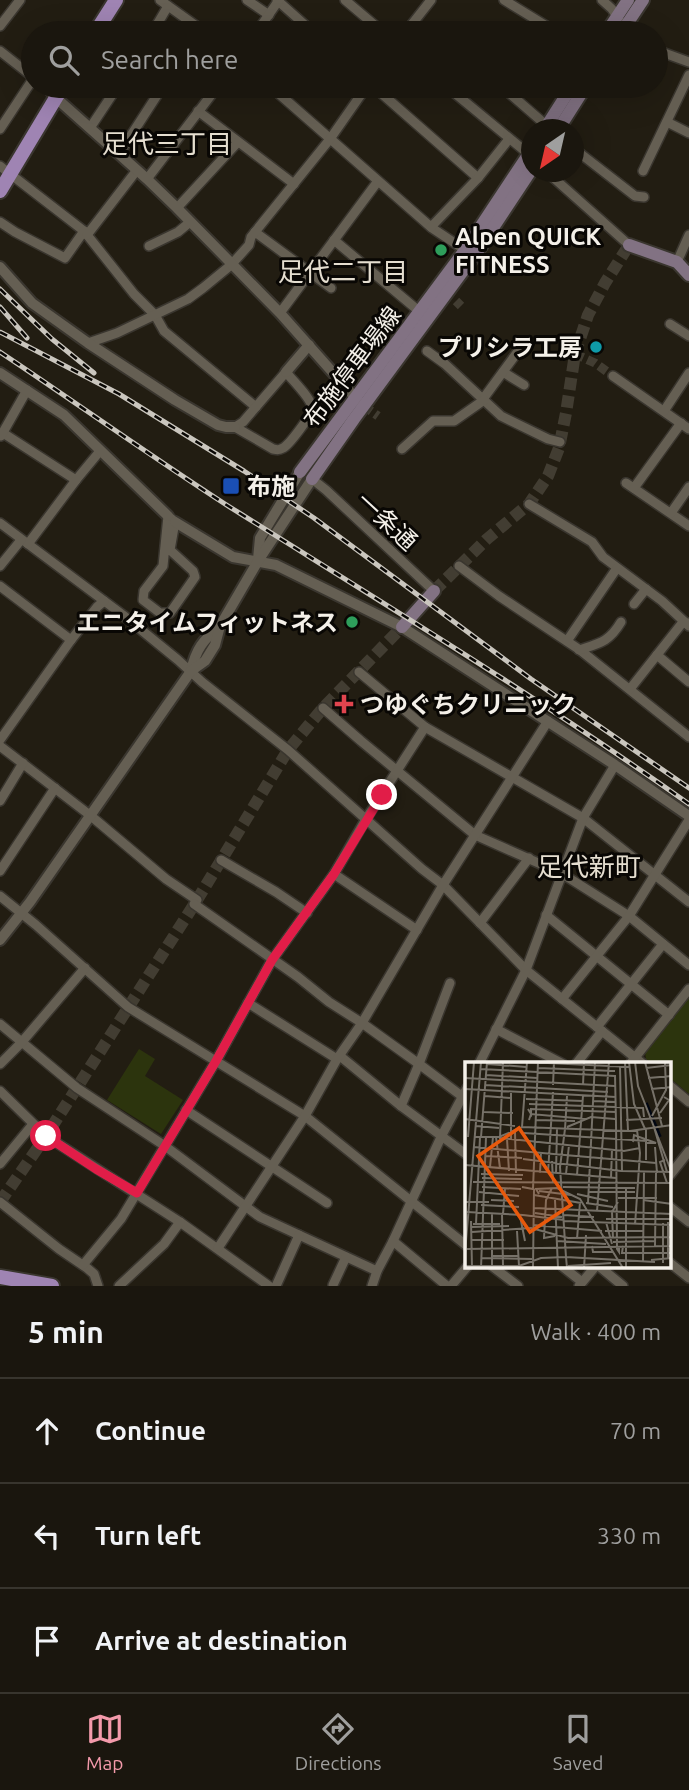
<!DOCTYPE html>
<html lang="en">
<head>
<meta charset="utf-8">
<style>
	:root { --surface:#1a160e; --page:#27231c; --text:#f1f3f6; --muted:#9f9f9e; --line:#38352e; --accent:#f39aab }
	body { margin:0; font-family:Ubuntu,"Noto Sans JP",sans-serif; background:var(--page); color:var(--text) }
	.compass { position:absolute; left:521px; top:119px; width:63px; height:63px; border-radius:50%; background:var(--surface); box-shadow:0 7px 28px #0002; rotate:214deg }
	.stop { position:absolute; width:21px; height:21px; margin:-16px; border:5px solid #e11d48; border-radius:50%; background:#fff }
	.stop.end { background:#e11d48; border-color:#fff; box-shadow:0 2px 7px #0008 }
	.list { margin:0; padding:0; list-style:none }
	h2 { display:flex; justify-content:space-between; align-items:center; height:91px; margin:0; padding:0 28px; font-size:30px }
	h2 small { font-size:23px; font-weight:400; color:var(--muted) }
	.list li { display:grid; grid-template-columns:46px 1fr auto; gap:21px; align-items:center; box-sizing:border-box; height:105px; padding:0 28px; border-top:2px solid var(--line) }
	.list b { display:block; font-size:26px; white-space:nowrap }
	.list em { font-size:23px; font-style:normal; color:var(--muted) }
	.icon { flex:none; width:38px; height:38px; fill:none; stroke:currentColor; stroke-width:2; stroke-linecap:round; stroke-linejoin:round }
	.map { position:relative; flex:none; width:689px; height:1286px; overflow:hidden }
	.search { position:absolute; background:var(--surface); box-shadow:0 7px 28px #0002; left:21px; right:21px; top:21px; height:77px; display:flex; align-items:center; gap:18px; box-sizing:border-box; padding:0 24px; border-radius:38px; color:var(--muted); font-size:26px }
	.sheet { height:406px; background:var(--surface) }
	nav { display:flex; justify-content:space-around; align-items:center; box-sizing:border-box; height:98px; border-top:2px solid var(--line); background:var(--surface); font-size:19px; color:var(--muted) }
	nav a { display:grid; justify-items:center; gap:4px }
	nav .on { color:var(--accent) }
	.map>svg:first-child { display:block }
</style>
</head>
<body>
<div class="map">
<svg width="689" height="1286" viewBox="0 0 689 1286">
	<rect width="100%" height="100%" fill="#221d12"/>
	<g fill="#2c340d">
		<path d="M689,996V1094L670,1078V1064H652L646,1059L645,1052Z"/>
		<path d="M139,1049L155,1059L145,1076L183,1100L161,1134L107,1100Z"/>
	</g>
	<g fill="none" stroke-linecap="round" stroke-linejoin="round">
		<g stroke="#423d32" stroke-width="9" stroke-dasharray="9 4.5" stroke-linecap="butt">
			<path d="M456,301L461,306"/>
			<path d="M575,354L595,363L613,376"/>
			<path d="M364,406L378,416"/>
		</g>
		<g stroke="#423d32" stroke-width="12" stroke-dasharray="12 6" stroke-linecap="butt">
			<path d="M434,591L487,539L529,504L548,476L559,448L566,413L575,354L588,315L605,283L629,245"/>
			<path d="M0,1202L46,1136L197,900L288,750L323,708L402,627"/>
		</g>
		<defs>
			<g id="minor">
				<path d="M160,0L206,33"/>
				<path d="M247,0L269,15"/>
				<path d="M277,0L314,33"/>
				<path d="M345,0L384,33"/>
				<path d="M504,0L558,33"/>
				<path d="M602,0L612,9L628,33"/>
				<path d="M0,26L20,0"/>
				<path d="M152,33L168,6"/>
				<path d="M256,33L279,0"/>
				<path d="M405,33L431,0"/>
				<path d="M656,50L689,62"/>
				<path d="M0,51L33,77"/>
				<path d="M44,86L55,97"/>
				<path d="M270,86L432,228L465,250L471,251"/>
				<path d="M373,86L478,178"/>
				<path d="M446,86L531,156"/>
				<path d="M501,86L546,125"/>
				<path d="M198,111L294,184"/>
				<path d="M667,122L689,133"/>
				<path d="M90,128L118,86"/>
				<path d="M0,129L33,79"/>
				<path d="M574,144L577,151L635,196L644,197"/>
				<path d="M119,154L163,86"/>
				<path d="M0,166L84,231L134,294L155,315L164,331L256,407"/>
				<path d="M643,171L689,75"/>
				<path d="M547,172L629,245"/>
				<path d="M147,179L218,86"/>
				<path d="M177,208L238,142"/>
				<path d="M0,222L15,232L65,258L84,231"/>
				<path d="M431,227L478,178L509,139"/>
				<path d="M255,232L331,288"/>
				<path d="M87,235L137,170"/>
				<path d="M334,240L420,312"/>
				<path d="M149,246L178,232L190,222"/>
				<path d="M677,262L689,235"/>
				<path d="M280,313L378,181"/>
				<path d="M670,324L689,336"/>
				<path d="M88,343L117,333L188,299L203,288L231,265L249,245L251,237L330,139L367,86"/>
				<path d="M427,351L445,364L501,416L548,439L560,442"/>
				<path d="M286,372C292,380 312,399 312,408C312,415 289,445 283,448C279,450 278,450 273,449L235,427L243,422Z"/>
				<path d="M503,372L524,385"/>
				<path d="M613,376L689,429"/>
				<path d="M483,399L519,350"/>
				<path d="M664,411L689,373"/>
				<path d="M3,433L76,480"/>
				<path d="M1,436L27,390"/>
				<path d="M402,449L433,421H454L484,400"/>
				<path d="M312,479L326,490L434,591"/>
				<path d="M626,483L689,526"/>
				<path d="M634,488L681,423"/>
				<path d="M529,504L592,542L603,557L662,601L689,626"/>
				<path d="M671,513L689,487"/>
				<path d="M168,516L175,522L170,550L193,571L195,577L170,613H160L143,600L144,591L163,566Z"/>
				<path d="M0,523L123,615L178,660L202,682L288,750L422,869L443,885L526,970L643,1064"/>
				<path d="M28,544L76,480L100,451"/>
				<path d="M0,566L21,540"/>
				<path d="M459,566L499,596L580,650L689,737"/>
				<path d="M0,586L71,640"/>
				<path d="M634,604L646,589"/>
				<path d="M567,641L617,568"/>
				<path d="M579,650C600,643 609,642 621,622"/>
				<path d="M657,655L689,682"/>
				<path d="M359,672L425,727L583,818L689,902"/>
				<path d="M630,689L683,622L687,624L688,623"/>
				<path d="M323,708L361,741L475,835L561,873L629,916L689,965"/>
				<path d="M0,740L71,640L97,607L104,601"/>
				<path d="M0,746L91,816L166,879L197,900"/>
				<path d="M0,801L23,763"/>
				<path d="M221,860L276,892L307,913"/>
				<path d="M0,871L55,788"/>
				<path d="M334,874L417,930"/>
				<path d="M0,896L36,925L128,1007L305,1116L467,1246"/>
				<path d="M194,904L298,977L329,1002L362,1023L419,1064L467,1100"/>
				<path d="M546,915L669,1015"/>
				<path d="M480,923L529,858"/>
				<path d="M562,999L629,916L689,820"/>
				<path d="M248,1003L337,1059"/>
				<path d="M0,1024L77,1088L165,1146L260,1217L377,1271"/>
				<path d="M597,1027L663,944"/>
				<path d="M496,1029L563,1064"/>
				<path d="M340,1056L401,1106L467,1155"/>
				<path d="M0,1064L21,1043L85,968"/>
				<path d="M479,1064L526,970L583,818L615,765"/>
				<path d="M576,1064L602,1031"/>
				<path d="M630,1064L689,989"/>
				<path d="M670,1086L689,1102"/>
				<path d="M0,1091L46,1136L180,1222L269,1286"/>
				<path d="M401,1106L419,1064L450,983"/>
				<path d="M186,1110L327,1203"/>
				<path d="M0,1164L33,1124"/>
				<path d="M670,1175L689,1151"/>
				<path d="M0,1202L59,1249L87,1268L94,1274L98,1286"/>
				<path d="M670,1207L689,1222"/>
				<path d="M393,1241L447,1286"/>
				<path d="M218,1248L305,1116L337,1059L362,1023L443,885L548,721"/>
				<path d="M670,1263L689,1278"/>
				<path d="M83,1265L121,1219L216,1061L272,960L334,874L366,819L425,727"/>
				<path d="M493,1267L518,1286"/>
				<path d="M563,1267L582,1282"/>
				<path d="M600,1267L623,1286"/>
				<path d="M333,1285L346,1257"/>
				<path d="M119,1286L164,1244L180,1222"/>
				<path d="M276,1286L299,1235"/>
				<path d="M372,1286L377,1271L393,1241L442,1135L467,1088"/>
				<path d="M451,1286L467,1267"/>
				<path d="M579,1286L595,1267"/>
			</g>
			<g id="tertiary">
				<path d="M55,97L147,179L177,208L280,313L359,402"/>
				<path d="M0,267L32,303L88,343L175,400L218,425L226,427H235"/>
				<path d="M286,372L309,345"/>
				<path d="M0,373L64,415L168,516"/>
				<path d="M175,522L233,557L276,565L402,627L615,765L689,816"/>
				<path d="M258,559L260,538L300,472"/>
				<path d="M191,671C196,649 203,640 220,626"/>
				<path d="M0,940L30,902L191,671L205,661L215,645L220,626L258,561L312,479"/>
			</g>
			<g id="secondary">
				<path d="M606,33L628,0"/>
				<path d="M621,33L643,0"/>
				<path d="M544,130L572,86"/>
				<path d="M558,130L586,86"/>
				<path d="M629,245L677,262L689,275"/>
				<path d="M300,472L465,250L532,149"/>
				<path d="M312,479L354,419L477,252L532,169"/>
				<path d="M402,627L434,591"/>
			</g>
			<g id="primary">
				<path d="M95,33L116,0"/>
				<path d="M0,191L63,86"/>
				<path d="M0,1277L52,1286"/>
			</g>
		</defs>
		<use href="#minor" stroke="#3a362f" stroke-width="12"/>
		<use href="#tertiary" stroke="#3a362f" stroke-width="14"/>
		<use href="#secondary" stroke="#3a362f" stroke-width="16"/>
		<use href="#primary" stroke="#3a362f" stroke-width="18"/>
		<use href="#minor" stroke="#655f53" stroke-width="9"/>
		<use href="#tertiary" stroke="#655f53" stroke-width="10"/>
		<use href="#secondary" stroke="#827283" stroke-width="12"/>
		<use href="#primary" stroke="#9f84b3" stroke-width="14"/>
		<defs>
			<g id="rail">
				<path d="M0,289L52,339L94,373"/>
				<path d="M0,307L27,338"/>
				<path d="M0,332L119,394L244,471L314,518L531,679L689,788"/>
				<path d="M0,352C75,402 149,455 225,504C381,602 538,697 689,804"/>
			</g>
		</defs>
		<use href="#rail" stroke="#cac6be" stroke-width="5"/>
		<use href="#rail" stroke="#090704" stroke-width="2.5" stroke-dasharray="8" stroke-linecap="butt"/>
	</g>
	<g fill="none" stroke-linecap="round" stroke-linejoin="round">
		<path stroke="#e11d48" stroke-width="9" d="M46,1136L96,1169L137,1193L216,1061L272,960L334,874L382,795"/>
	</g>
	<g fill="#2e9e5b" stroke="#090704" stroke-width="2.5">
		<circle cx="441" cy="250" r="7"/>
		<circle cx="352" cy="622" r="7"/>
	</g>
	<circle fill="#0f9aa8" stroke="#090704" stroke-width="2.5" cx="596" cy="347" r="7"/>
	<rect fill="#1a4fb4" stroke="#090704" stroke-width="2.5" x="222" y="477" width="18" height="18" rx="3.5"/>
	<path fill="#e0444e" stroke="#090704" stroke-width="2.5" d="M340.5 693.5h7v7h7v7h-7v7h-7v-7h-7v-7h7z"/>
	<g text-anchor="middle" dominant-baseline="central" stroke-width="6" stroke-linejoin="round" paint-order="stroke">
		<g font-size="24" font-weight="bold" fill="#f4f0e9" stroke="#090704" text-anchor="start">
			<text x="455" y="236">Alpen QUICK<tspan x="455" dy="28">FITNESS</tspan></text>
			<text x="582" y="347" text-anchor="end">プリシラ工房</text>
			<text x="247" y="486">布施</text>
			<text x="338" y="622" text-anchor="end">エニタイムフィットネス</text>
			<text x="360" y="704">つゆぐちクリニック</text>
		</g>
		<g font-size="24" fill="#f4f0e9" stroke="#090704">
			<text transform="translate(352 367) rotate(-53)">布施停車場線</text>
			<text transform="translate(387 521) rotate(43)">一条通</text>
		</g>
		<g font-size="26" fill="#e5ded0" stroke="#090704">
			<text x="167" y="143">足代三丁目</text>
			<text x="343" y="271">足代二丁目</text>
			<text x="589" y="866">足代新町</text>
		</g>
	</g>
	<g transform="translate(465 1062)">
		<rect width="206" height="206" fill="#221d12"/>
		<path fill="none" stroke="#000612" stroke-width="3.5" d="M181,41L195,75"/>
		<path fill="none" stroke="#767168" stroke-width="2" d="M38,0L35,76L159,89L175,86M62,0L165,5M160,0L163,69M164,0L169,42L180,67M170,0L173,24L207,111M180,0L197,64M22,2L61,5M155,4L157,109M73,6L150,9M181,6L207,3M16,7L150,14M21,13L72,16M150,13L151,61M0,16L150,24M183,16L207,14M20,23L143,30M88,23L89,0M118,23L119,0M0,27L151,35M186,27L207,25M46,31V77M20,34L45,36M61,37L118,39M129,39L151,40M64,42L178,46L179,55M63,47L66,52V47L151,50M19,50L48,51M195,51L204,38L199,35M187,54L201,28L200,0M0,57L50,64M64,58L66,52L122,57M71,58L110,59M161,58L197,56M151,60L152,187L154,190V184M11,64L34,66M57,65L62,0M102,65L126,55L150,57M189,65L202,110M100,67L102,34M100,67L95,105L101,195L190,200M181,67V98M50,70L51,111M59,71L182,79M3,75L9,0M10,75H34L57,65L165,69L207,63M16,75L22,0M31,75L35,106M42,77L44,109M168,80L169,73L191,81H182M9,85L191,101M190,85L192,111M20,94L57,96M58,97L156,109L207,110M200,98L195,100L202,121M87,99L88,120M0,103L151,116M25,105L28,75M75,111L76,90M83,111L88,30M16,112L58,113M91,112L92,66M101,112L104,83M112,113L118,34M17,116L57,117M146,116L147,87M8,120L207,121M17,125L56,127M57,125L68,127L73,0M98,125L170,126M87,126L81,138L79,176L90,174M161,126V206M74,129L106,133M14,130L54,134M124,130H170M74,132L71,127L92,126L115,137L158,206M112,132L143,139M69,133L116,141M153,136H192M26,138L49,139M90,138L93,206M178,138L207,142M0,140H24M121,141L148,145M123,141L130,0M16,143L54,145M69,146L207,152M132,149L144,0M2,150L58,153M70,151L97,155M37,152L38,204M38,152L40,127M58,153L99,158M99,153L129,155M55,154L60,179M141,157H206M6,159L7,206M99,159L207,163M141,160L147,182M203,160V196M206,161V185M8,162H35M11,162L15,75M68,163L137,169M170,163L175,91L172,68M6,165L44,164M52,169L54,204M140,169H178M7,170L66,166L103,176L206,175M112,177L115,140M148,177L147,150L153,140M6,178H39M92,179L141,182M148,180L190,179M127,184L128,190H148M158,184L157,191H207M190,184L191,111M2,187L207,184M0,191L16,0M28,194H54M17,196L67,197M186,198L207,196M178,200L179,110M198,201V161M0,204H54L76,196L101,195L102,206M27,204V152M103,204L146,201M16,206L21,75M68,206L69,127M119,206L121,173"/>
		<path fill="#e8590c" fill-opacity="0.15" stroke="#e8590c" stroke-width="3.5" d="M54,66L106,143L65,170L13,94Z"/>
		<rect width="206" height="206" fill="none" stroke="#f4f0e9" stroke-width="3.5"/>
	</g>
</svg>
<svg class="compass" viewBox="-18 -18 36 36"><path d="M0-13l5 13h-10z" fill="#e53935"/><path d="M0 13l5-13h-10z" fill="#9f9f9e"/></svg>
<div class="stop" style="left:46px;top:1136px"></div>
<div class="stop end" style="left:382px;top:795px"></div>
<div class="search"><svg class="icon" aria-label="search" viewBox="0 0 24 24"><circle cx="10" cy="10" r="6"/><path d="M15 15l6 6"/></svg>Search here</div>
</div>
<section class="sheet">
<h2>5 min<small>Walk · 400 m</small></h2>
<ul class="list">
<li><svg class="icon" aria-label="ahead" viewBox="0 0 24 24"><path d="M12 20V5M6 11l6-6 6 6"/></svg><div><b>Continue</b></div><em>70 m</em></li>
<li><svg class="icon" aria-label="left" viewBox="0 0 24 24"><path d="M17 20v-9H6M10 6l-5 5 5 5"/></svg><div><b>Turn left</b></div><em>330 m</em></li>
<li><svg class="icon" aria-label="arrive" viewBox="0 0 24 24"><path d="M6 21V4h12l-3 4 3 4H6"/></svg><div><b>Arrive at destination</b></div></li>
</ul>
</section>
<nav>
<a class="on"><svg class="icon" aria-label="map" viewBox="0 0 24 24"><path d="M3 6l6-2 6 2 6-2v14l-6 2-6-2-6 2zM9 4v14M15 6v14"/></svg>Map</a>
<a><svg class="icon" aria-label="directions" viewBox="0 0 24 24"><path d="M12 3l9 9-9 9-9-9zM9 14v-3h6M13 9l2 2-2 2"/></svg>Directions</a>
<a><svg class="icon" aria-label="saved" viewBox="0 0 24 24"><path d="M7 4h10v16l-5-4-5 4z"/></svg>Saved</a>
</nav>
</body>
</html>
